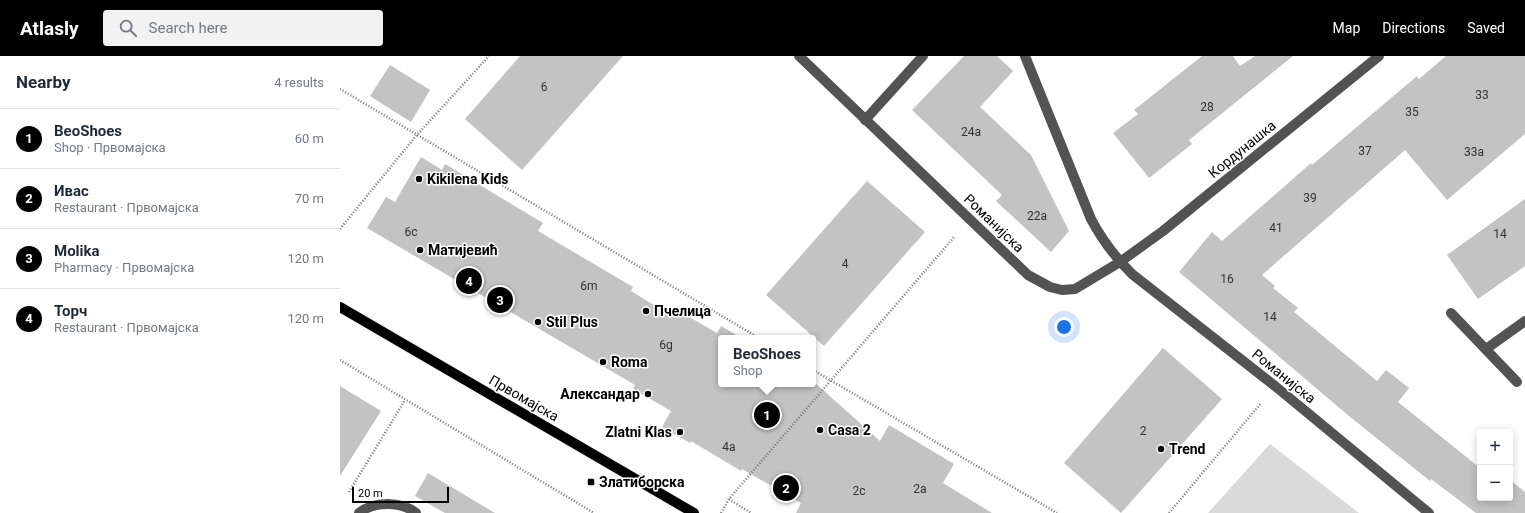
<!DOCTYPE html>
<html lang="en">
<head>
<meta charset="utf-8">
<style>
	:root { --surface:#fff; --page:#f2f2f3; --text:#1f2937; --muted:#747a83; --line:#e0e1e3; --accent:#000 }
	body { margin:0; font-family:Roboto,sans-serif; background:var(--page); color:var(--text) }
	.controls { position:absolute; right:12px; bottom:12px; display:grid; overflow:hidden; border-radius:4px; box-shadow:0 2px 10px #0003 }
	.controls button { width:36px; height:36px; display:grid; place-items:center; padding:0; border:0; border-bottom:1px solid var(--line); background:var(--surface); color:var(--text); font:20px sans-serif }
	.scale { position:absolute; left:12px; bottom:10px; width:97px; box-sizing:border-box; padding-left:4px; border:2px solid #000; border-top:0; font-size:11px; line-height:14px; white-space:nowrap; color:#000; -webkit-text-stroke:3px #fff; paint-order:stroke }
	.you { position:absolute; left:724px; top:271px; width:14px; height:14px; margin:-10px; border:3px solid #fff; border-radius:50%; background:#1a73e8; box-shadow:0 0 0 6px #1a73e833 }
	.badge { display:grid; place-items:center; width:26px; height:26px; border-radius:50%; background:var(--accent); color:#fff; font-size:13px; font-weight:700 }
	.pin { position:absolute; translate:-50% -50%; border:2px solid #fff; box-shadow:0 1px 4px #0006 }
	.popup { position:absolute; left:378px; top:279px; width:98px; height:52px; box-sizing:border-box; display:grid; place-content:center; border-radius:4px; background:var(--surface); filter:drop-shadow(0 1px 3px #0005); font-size:13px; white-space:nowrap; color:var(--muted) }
	.popup b { font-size:15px; color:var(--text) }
	.popup::after { content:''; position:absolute; left:50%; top:100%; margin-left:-8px; border:8px solid transparent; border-top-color:var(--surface) }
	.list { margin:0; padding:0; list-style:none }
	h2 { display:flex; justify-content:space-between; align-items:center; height:52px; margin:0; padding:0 16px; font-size:17px }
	h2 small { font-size:13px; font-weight:400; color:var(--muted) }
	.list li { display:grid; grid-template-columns:26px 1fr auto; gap:12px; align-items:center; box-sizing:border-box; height:60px; padding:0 16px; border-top:1px solid var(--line) }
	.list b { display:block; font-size:15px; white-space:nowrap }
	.list p { margin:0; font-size:13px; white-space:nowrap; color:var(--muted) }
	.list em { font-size:13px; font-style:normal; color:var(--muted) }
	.icon { flex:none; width:22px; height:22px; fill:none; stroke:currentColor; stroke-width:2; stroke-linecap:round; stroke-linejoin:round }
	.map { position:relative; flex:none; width:1185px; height:457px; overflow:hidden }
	header { display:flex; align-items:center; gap:24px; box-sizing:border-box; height:56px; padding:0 20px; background:var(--accent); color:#fff }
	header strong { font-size:19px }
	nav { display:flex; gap:22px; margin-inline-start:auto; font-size:14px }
	.search { width:280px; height:36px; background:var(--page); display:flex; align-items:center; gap:10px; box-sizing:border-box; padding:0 14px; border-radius:4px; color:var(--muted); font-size:15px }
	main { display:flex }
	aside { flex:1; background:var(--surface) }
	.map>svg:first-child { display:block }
</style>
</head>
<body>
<header>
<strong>Atlasly</strong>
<div class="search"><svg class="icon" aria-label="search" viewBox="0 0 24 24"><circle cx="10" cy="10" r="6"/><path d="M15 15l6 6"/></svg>Search here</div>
<nav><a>Map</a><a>Directions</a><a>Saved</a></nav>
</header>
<main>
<aside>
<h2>Nearby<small>4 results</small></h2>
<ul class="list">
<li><span class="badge">1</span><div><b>BeoShoes</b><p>Shop · Првомајска</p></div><em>60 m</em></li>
<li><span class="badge">2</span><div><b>Ивас</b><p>Restaurant · Првомајска</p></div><em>70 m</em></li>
<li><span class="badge">3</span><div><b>Molika</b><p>Pharmacy · Првомајска</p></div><em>120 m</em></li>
<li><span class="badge">4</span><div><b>Торч</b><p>Restaurant · Првомајска</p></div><em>120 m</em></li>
</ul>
</aside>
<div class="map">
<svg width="1185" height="457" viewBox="0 0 1185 457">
	<rect width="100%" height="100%" fill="#fff"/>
	<path fill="#dadada" d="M930,388L1019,457H868Z"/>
	<g fill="#c3c3c3">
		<path d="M180,0H283L182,114L125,63Z"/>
		<path d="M624,0H657L673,15L640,51L691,99L729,175L711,196L656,145L662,139L572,54Z"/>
		<path d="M862,0H893L900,10L915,0H953L849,84L852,88L809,122L773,77L798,58L794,54Z"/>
		<path d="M1106,0H1185V78L1107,144L1065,94L922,219L935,230L933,232L958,252L954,256L1037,325L1046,314L1069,332L1058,346L1140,412V442H1170V424L1185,436V457H1136L1091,423L1090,425L1009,360L839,216L872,176L882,185L971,107L972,109L1077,20L1079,23Z"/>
		<path d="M50,9L90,34L71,66L30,40Z"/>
		<path d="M81,101L102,114L105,108L203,167L198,175L293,231L291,235L335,262L339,255L377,277L381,270L401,282H381V328H473V325L540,385L549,369L614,408L603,427L652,457H456L461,447L402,413L401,415L351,385L350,387L322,371L331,355L293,333L295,329L27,172L46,141L55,146Z"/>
		<path d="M527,125L585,176L484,290L426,239Z"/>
		<path d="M1185,143V210L1138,243L1107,199Z"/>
		<path d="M823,292L882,343L781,457L724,407Z"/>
		<path d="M0,330L41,355L0,420Z"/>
		<path d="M88,417L155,457H105L75,440Z"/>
	</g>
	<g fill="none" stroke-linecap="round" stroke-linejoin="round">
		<defs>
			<path id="major" d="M0,251L354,457"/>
		</defs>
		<use href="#major" stroke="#dbdbdb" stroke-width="11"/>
		<g stroke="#757575" stroke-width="2.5" stroke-dasharray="1 2" stroke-linecap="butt">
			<path d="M0,33L419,282"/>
			<path d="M0,173L76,80L149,0"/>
			<path d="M0,304L254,457"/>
			<path d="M473,314L717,457"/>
			<path d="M9,436L65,344"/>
			<path d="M389,443L411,457"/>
			<path d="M381,457L389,443L615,180"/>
			<path d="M829,457L921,347"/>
		</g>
		<g stroke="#535353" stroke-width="10">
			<path d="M459,0L688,219L710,231L722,234L735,233L780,206L823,175L1039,0"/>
			<path d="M685,0L751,163C762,184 775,201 792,218L935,330L1089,457"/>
			<path d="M525,64L583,0"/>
			<path d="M1111,257L1177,326"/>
			<path d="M1146,293L1185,265"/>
			<path d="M19,457C34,445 61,445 76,457"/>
		</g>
		<use href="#major" stroke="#000" stroke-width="10"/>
	</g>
	<g fill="#000" stroke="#fff" stroke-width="1.5">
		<circle cx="79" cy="123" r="4"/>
		<circle cx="80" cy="194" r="4"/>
		<circle cx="306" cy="255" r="4"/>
		<circle cx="198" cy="266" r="4"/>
		<circle cx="263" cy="306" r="4"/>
		<circle cx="308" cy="338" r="4"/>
		<circle cx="480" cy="374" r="4"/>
		<circle cx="340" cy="376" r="4"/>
		<circle cx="821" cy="393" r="4"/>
		<rect x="247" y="422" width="8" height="8" rx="2"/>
	</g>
	<g text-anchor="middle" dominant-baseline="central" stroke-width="3" stroke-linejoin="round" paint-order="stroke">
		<g font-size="12" fill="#313131">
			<text x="204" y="31">6</text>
			<text x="1142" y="39">33</text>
			<text x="867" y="51">28</text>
			<text x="1072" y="56">35</text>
			<text x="631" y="76">24a</text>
			<text x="1025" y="95">37</text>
			<text x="1134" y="96">33a</text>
			<text x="970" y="142">39</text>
			<text x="697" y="160">22a</text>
			<text x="936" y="172">41</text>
			<text x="71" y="176">6c</text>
			<text x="1160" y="178">14</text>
			<text x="505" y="208">4</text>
			<text x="887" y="223">16</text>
			<text x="249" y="230">6m</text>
			<text x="930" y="261">14</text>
			<text x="326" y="289">6g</text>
			<text x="803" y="375">2</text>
			<text x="389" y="391">4a</text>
			<text x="580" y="433">2a</text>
			<text x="519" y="435">2c</text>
		</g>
		<g font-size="14" fill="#000" stroke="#fff">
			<text transform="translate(902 93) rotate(-39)">Кордунашка</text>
			<text transform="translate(654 167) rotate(44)">Романијска</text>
			<text transform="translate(944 320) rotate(39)">Романијска</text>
			<text transform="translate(184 342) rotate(30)">Првомајска</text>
		</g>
		<g font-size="14" font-weight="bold" fill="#000" stroke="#fff" text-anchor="start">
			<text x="87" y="123">Kikilena Kids</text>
			<text x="88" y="194">Матијевић</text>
			<text x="314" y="255">Пчелица</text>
			<text x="206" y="266">Stil Plus</text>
			<text x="271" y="306">Roma</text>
			<text x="300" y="338" text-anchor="end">Александар</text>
			<text x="488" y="374">Casa 2</text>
			<text x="332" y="376" text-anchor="end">Zlatni Klas</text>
			<text x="829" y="393">Trend</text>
			<text x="259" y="426">Златиборска</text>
		</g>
	</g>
</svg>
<div class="controls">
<button>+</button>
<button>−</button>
</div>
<div class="scale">20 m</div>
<div class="you"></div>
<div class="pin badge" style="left:427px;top:359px">1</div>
<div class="popup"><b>BeoShoes</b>Shop</div>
<div class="pin badge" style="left:446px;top:432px">2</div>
<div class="pin badge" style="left:160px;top:244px">3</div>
<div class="pin badge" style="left:129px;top:225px">4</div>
</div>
</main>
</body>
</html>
